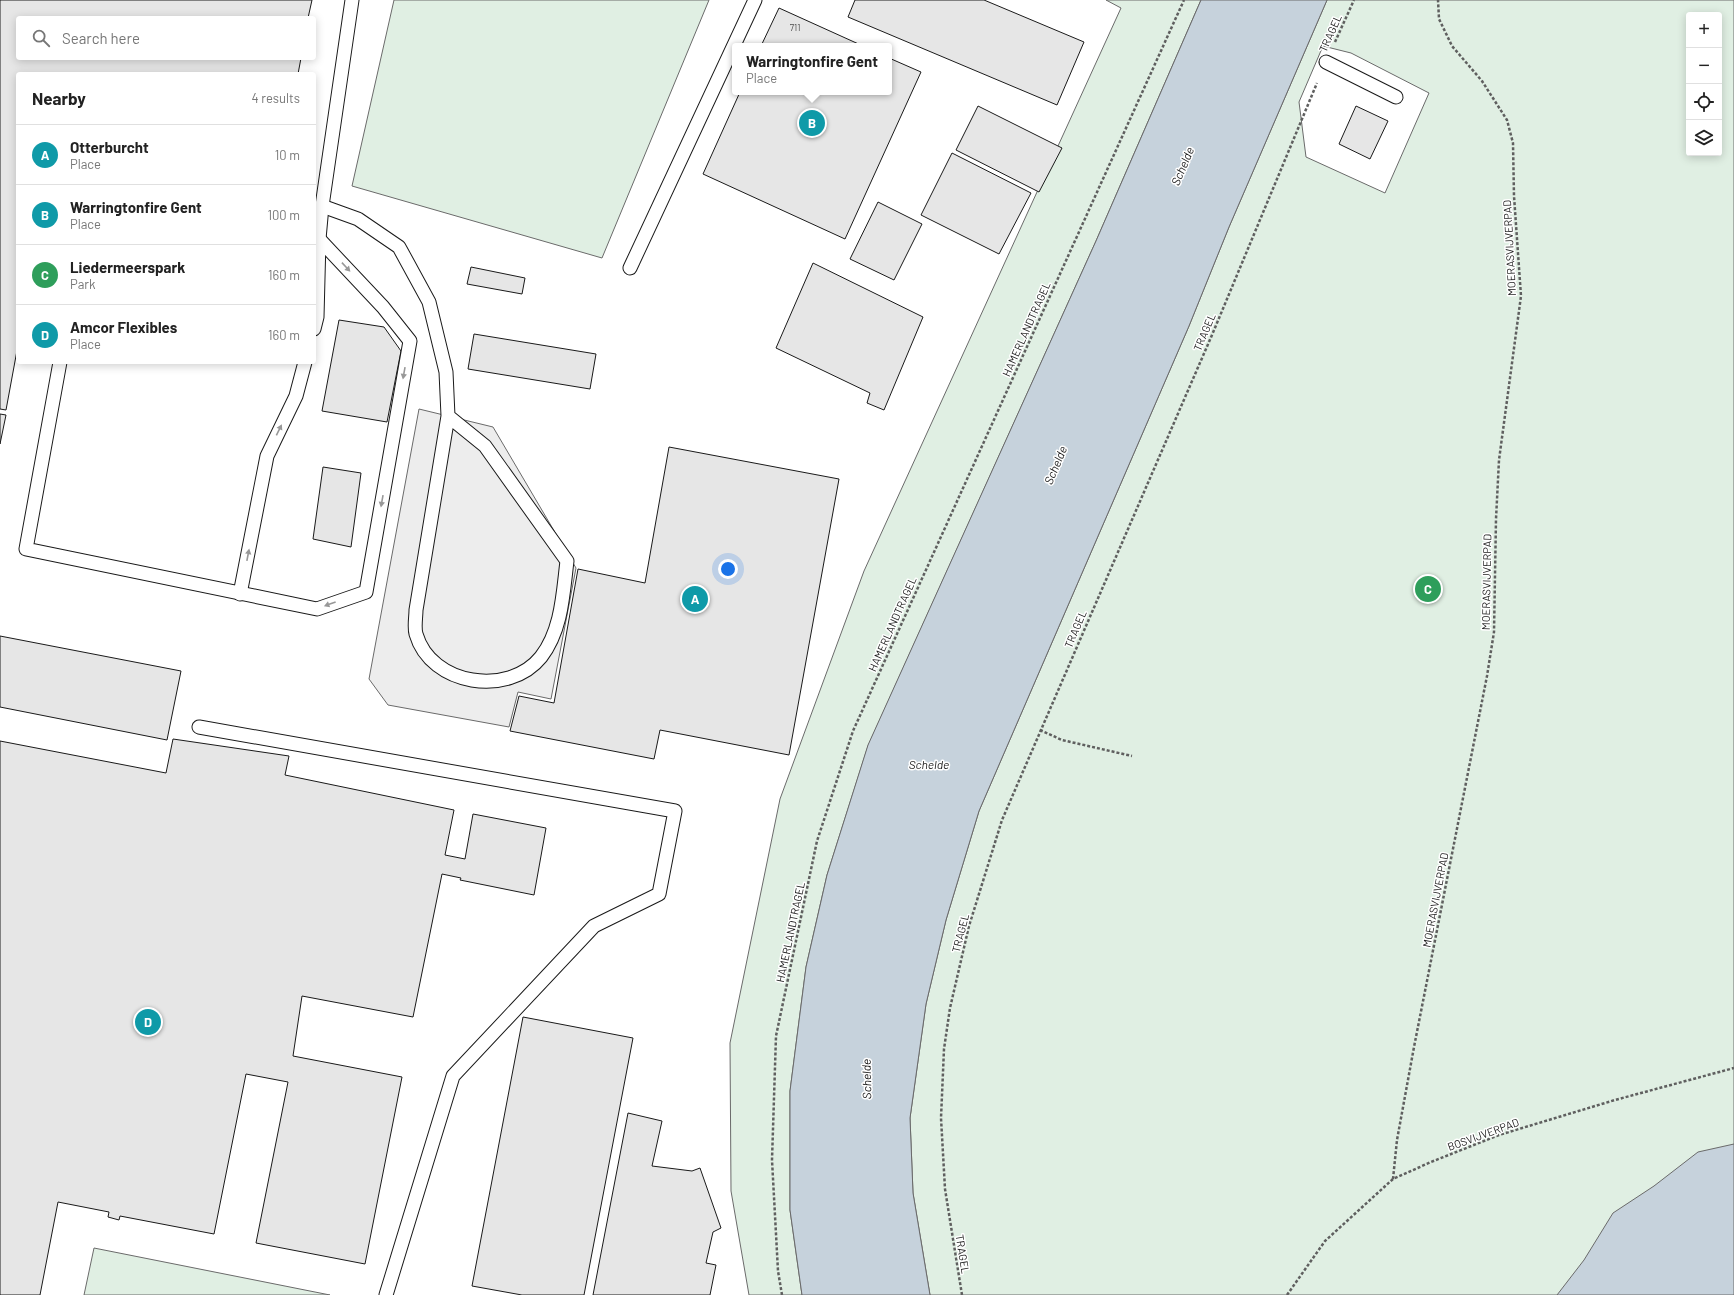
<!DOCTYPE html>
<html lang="en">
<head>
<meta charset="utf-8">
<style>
	:root { --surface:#fff; --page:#f6f6f6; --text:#222; --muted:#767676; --line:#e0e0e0; --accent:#c62828 }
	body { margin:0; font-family:Barlow,sans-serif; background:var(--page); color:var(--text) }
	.controls { position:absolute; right:12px; top:12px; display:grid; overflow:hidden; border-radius:4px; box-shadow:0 2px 10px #0003 }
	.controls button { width:36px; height:36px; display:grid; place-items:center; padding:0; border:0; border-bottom:1px solid var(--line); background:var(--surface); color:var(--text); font:20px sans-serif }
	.you { position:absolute; left:728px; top:569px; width:14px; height:14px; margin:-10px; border:3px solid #fff; border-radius:50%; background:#1a73e8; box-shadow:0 0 0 6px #1a73e833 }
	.badge { display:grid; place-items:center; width:26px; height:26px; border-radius:50%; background:var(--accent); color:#fff; font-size:13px; font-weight:700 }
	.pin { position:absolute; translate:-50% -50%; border:2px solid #fff; box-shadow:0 1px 4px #0006 }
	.popup { position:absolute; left:732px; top:43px; width:160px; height:52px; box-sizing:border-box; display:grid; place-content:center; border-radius:4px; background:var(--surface); filter:drop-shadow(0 1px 3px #0005); font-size:13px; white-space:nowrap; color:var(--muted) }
	.popup b { font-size:15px; color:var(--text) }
	.popup::after { content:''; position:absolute; left:50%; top:100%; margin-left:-8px; border:8px solid transparent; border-top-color:var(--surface) }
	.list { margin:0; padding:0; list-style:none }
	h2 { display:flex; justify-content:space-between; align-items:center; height:52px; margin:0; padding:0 16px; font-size:17px }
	h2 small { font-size:13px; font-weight:400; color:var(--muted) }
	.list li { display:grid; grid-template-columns:26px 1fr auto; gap:12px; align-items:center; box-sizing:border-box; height:60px; padding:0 16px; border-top:1px solid var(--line) }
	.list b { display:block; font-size:15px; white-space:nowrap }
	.list p { margin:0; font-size:13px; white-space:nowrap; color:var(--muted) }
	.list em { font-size:13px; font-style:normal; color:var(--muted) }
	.icon { flex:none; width:22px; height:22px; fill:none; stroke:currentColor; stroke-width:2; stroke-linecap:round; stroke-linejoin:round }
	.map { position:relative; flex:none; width:1734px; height:1295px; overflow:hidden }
	.search { position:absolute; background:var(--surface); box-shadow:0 2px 10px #0003; left:16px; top:16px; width:300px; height:44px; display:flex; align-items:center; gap:10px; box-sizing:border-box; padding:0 14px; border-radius:4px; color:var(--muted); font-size:15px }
	.panel { position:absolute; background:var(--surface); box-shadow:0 2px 10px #0003; left:16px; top:72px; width:300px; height:292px; border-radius:4px }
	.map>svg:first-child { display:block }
</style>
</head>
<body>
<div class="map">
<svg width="1734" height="1295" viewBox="0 0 1734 1295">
	<rect width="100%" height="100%" fill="#fff"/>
	<g fill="#e0efe3" stroke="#6a6a6a" fill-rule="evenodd">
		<path d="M394,0H709L602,258L352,186Z"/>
		<path d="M1106,0H1201L1096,241L868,746L827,875L806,967L790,1091V1210L802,1295H749L731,1191L730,1043L780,799L864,571L1121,8Z"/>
		<path d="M1327,0H1734V1295H930L913,1193L910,1118L926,1004L946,920L979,811L1189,326L1229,227ZM1689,15H1719V153H1689ZM1323,46L1351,53L1429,93L1385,193L1306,157L1299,102Z"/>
		<path d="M94,1248L330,1295H84Z"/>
	</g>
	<path fill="#ededed" stroke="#6a6a6a" d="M419,409L493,427L576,568L551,699L518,692L509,727L388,705L369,679Z"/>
	<g fill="#c6d2dc" stroke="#6a6a6a">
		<path d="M1201,0H1327L1229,227L1189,326L979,811L946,920L926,1004L910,1118L913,1193L930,1295H802L790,1210V1091L806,967L827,875L868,745L1096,241Z"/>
		<path d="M1734,1144V1295H1557L1584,1260L1613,1213L1654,1186L1698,1152Z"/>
	</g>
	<g fill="#e6e6e6" stroke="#1a1a1a">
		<path d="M0,0H312L308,18H18V58H301L298,74H18V345L6,410L0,409Z"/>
		<path d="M855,0H984L1084,42L1057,105L848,17Z"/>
		<path d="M779,8L863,46H761Z"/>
		<path d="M889,58L921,72L845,239L703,174L740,92H889Z"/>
		<path d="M978,106L1062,148L1039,192L956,150Z"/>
		<path d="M1356,106L1388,121L1370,159L1339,144Z"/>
		<path d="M952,153L1031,193L999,254L921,215Z"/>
		<path d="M878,202L922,224L894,280L850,259Z"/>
		<path d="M813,263L923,317L884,410L867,403L870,393L776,348Z"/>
		<path d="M471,267L525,278L522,294L467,284Z"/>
		<path d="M339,320L384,327L401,351L387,422L322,411Z"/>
		<path d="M474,334L596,354L590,389L468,369Z"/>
		<path d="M0,414L6,415L0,444Z"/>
		<path d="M669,447L839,479L789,755L660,730L654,759L510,731L519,696L554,703L578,569L645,583Z"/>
		<path d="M323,467L361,473L351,547L313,539Z"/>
		<path d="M0,636L181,671L167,740L0,707Z"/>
		<path d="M173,739L289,756L285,775L454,810L445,855L465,859L473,814L546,828L534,895L460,880L461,878L442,874L413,1017L302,996L293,1056L402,1077L365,1264L256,1243L288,1082L246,1074L214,1234L120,1216L119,1220L108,1217L109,1212L58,1202L40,1295H0V741L166,773Z"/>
		<path d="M523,1017L633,1038L584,1295H522L472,1286Z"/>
		<path d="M628,1113L662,1121L652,1166L692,1171L700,1168L721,1228L713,1232L706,1263L716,1265L710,1295H593Z"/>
	</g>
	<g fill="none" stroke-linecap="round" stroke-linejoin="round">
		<defs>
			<g id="service">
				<path d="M1326,62L1396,97"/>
				<path d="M322,206L358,219L399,247L429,302L446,372L448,416L416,610C416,617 414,627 416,634C431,686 509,697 541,657C562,630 563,593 567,561L485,446L448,416"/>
				<path d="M630,268L755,0"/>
				<path d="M314,329L317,317L319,239L322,206L352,0"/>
				<path d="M60,362L26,549L317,609L366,592L410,341L383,307L319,239"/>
				<path d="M240,594L267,456L296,396L305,362"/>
				<path d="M199,727L675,811L659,894L594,926L453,1076L386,1295"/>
			</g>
		</defs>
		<use href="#service" stroke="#1a1a1a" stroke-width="15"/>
		<g stroke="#5f5f5f" stroke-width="2.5" stroke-dasharray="3 2" stroke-linecap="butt">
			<path d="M1335,42L1354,0"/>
			<path d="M1040,730L1062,740L1132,756"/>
			<path d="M1393,1179L1397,1140L1414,1047L1487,676L1494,632L1496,519L1499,460L1521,296L1514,196L1513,143L1507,120L1482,81L1452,46L1439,19L1438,0"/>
			<path d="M782,1295L778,1271L772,1160L776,1036L817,841L853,731L1184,0"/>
			<path d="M962,1295L945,1189L941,1118L944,1049L950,1008L969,926L1002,820L1212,335L1317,83"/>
			<path d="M1287,1295L1325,1241L1393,1179L1431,1162L1499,1135L1615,1100L1734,1068"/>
		</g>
		<use href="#service" stroke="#fff" stroke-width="13"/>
	</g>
	<defs><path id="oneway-solid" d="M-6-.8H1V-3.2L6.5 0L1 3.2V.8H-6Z"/></defs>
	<g fill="#989898">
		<use href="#oneway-solid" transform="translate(346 267) rotate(47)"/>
		<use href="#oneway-solid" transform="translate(404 373) rotate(100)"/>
		<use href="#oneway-solid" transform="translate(279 430) rotate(-64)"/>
		<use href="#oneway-solid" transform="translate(382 501) rotate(100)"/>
		<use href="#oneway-solid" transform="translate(248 555) rotate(-79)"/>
		<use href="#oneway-solid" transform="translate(330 604) rotate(160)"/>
	</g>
	<g text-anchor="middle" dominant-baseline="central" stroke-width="3" stroke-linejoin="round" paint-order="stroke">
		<g font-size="9" fill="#4d4d4d">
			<text x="795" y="27">711</text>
		</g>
		<g font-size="11" fill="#1a1a1a" stroke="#fff">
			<text transform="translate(1330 33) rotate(-66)">TRAGEL</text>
			<text transform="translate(1509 248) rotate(-93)">MOERASVIJVERPAD</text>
			<text transform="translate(1026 329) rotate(-66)">HAMERLANDTRAGEL</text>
			<text transform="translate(1204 332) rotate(-67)">TRAGEL</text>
			<text transform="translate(1486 582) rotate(-89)">MOERASVIJVERPAD</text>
			<text transform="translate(892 624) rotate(-66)">HAMERLANDTRAGEL</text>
			<text transform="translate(1075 629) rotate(-67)">TRAGEL</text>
			<text transform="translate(1435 900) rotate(-79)">MOERASVIJVERPAD</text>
			<text transform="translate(790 932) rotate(-78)">HAMERLANDTRAGEL</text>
			<text transform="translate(960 933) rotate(-76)">TRAGEL</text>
			<text transform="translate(1483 1134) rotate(-20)">BOSVIJVERPAD</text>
			<text transform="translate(963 1254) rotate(81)">TRAGEL</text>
		</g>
		<g font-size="12" font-style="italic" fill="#1a1a1a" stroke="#fff">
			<text transform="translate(1182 166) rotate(-67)">Schelde</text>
			<text transform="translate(1055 465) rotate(-67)">Schelde</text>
			<text x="929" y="764">Schelde</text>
			<text transform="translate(866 1079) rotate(-91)">Schelde</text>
		</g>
	</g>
</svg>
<div class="controls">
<button>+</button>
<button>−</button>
<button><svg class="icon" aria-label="locate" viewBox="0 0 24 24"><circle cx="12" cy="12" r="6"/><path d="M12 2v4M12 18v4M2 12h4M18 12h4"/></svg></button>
<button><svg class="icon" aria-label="layers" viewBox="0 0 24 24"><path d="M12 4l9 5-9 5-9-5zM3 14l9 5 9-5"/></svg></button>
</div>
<div class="you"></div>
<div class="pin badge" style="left:695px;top:599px;background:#0f9aa8">A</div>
<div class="pin badge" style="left:812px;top:123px;background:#0f9aa8">B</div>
<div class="popup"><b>Warringtonfire Gent</b>Place</div>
<div class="pin badge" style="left:1428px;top:589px;background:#2e9e5b">C</div>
<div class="pin badge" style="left:148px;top:1022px;background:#0f9aa8">D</div>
<div class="search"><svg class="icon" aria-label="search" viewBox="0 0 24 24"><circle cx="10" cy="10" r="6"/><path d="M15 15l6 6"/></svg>Search here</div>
<section class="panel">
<h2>Nearby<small>4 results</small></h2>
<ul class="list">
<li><span class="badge" style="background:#0f9aa8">A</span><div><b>Otterburcht</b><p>Place</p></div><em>10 m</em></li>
<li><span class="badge" style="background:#0f9aa8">B</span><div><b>Warringtonfire Gent</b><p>Place</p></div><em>100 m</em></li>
<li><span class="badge" style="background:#2e9e5b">C</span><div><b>Liedermeerspark</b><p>Park</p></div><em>160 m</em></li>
<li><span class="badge" style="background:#0f9aa8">D</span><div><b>Amcor Flexibles</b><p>Place</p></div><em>160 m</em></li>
</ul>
</section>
</div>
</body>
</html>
